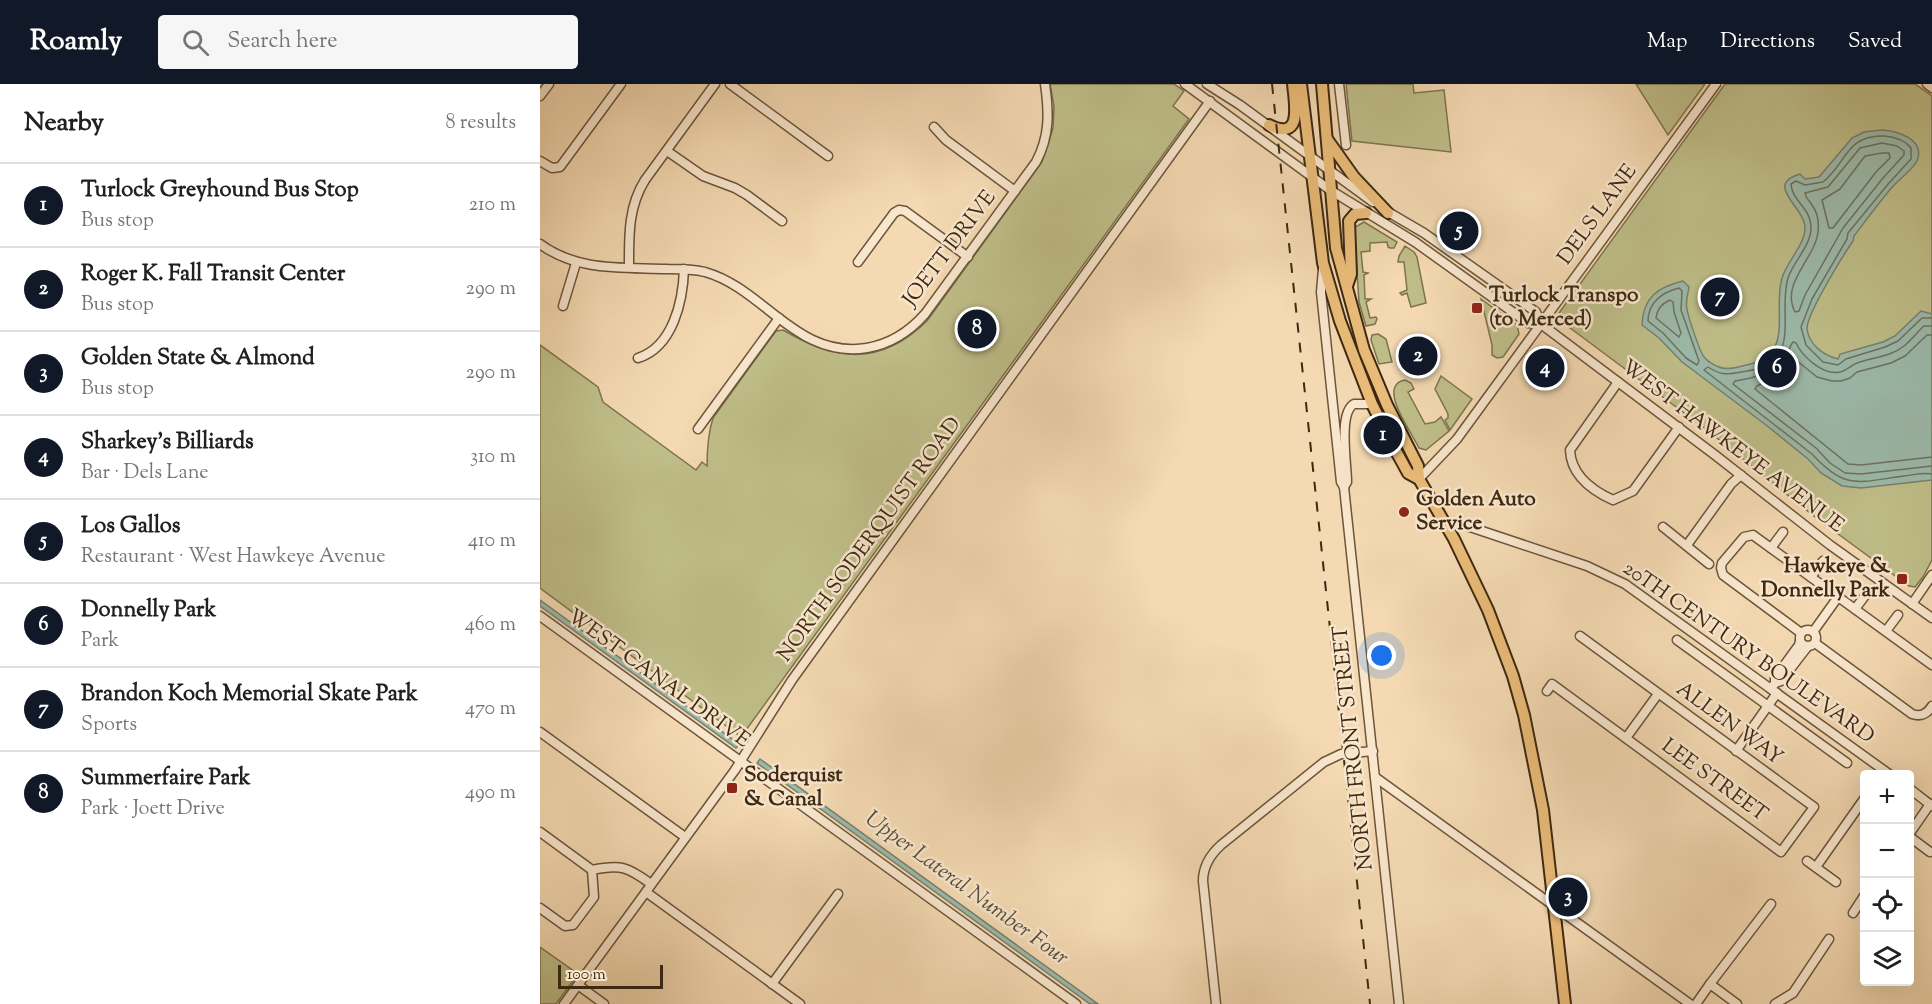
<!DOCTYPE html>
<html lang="en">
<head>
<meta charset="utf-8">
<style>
	:root { --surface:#fff; --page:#f6f6f6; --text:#202124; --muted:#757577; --line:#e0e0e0; --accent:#111827 }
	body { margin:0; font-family:"Sorts Mill Goudy",serif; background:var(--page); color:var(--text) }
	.controls { position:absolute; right:18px; bottom:18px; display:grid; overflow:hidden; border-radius:6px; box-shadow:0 6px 24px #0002 }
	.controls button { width:54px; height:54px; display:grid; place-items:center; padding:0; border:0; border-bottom:2px solid var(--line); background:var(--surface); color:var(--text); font:30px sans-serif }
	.scale { position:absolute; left:18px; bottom:15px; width:105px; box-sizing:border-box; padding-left:6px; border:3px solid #3e2912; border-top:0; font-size:16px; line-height:21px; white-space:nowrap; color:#3e2912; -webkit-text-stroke:4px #f8e6cd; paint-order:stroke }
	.you { position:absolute; left:842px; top:572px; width:21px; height:21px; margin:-15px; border:4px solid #fff; border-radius:50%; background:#1a73e8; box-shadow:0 0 0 9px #1a73e833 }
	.badge { display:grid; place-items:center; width:39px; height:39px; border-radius:50%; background:var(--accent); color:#fff; font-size:20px; font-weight:700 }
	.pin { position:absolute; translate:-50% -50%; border:3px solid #fff; box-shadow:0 2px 6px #0006 }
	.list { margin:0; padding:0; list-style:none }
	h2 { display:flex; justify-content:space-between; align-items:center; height:78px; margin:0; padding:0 24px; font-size:26px }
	h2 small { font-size:20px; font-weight:400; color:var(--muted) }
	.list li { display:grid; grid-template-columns:39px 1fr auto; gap:18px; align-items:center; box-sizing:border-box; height:84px; padding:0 24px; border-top:2px solid var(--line) }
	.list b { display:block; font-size:22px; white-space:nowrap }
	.list p { margin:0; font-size:20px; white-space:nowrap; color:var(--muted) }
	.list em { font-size:20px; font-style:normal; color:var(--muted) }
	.icon { flex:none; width:33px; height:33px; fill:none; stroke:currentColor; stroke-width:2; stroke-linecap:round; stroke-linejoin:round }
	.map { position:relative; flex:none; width:1392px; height:920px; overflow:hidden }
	header { display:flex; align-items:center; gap:36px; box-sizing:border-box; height:84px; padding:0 30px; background:var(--accent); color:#fff }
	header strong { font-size:28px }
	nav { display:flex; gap:33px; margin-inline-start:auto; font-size:21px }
	.search { width:420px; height:54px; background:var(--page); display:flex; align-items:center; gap:15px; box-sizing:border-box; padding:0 21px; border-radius:6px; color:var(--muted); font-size:22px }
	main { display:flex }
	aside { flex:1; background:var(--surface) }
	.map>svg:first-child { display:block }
</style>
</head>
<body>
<header>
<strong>Roamly</strong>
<div class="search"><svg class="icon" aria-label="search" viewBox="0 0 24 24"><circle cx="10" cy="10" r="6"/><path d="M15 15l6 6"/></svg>Search here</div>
<nav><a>Map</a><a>Directions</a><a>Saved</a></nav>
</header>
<main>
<aside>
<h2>Nearby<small>8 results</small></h2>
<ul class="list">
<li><span class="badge">1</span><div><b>Turlock Greyhound Bus Stop</b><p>Bus stop</p></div><em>210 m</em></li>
<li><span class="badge">2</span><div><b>Roger K. Fall Transit Center</b><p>Bus stop</p></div><em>290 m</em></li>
<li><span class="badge">3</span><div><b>Golden State &amp; Almond</b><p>Bus stop</p></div><em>290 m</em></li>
<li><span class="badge">4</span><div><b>Sharkey's Billiards</b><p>Bar · Dels Lane</p></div><em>310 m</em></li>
<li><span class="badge">5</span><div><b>Los Gallos</b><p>Restaurant · West Hawkeye Avenue</p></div><em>410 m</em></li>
<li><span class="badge">6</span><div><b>Donnelly Park</b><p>Park</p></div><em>460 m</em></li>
<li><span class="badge">7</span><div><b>Brandon Koch Memorial Skate Park</b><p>Sports</p></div><em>470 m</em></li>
<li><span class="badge">8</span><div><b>Summerfaire Park</b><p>Park · Joett Drive</p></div><em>490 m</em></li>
</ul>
</aside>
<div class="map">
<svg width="1392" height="920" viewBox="0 0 1392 920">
	<rect width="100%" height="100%" fill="#f4d9b2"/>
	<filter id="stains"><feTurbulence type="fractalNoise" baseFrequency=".00333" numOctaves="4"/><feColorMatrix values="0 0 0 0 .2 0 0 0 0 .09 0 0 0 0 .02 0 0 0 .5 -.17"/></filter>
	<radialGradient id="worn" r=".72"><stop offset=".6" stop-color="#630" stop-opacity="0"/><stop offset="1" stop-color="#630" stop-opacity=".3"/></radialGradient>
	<g fill="#bfbe89" stroke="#7e744e" stroke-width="1.5">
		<path d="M510,0H634L644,7L633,22L649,35L201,653L0,504V261L58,303L63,318L156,386L162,378L167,382C167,364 168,350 173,334L236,247L243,246C296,277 340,283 387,237L502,78L513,44L514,22Z"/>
		<path d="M806,0H873L874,9L904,6L911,68L812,57Z"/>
		<path d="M1096,0H1165L1128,51Z"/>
		<path d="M1185,0H1375L1392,12V476L1383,493L1375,503L1369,502L1275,433L1167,346L1018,235L1019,229Z"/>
		<path d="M824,138L857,158L854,164H850L848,163L847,158L830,159V167L821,168L823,188L828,189L824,191L825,215H831L826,218L830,234L836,233L837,235L835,240L826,242L819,218L814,144Z"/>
		<path d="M865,162L874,168L877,173L886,219L871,223L867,209L862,211L860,209L867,206L864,178H858L859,172Z"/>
		<path d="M941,215L977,241L979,250L963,273L957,274L952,271V261Z"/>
		<path d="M838,250L846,255L852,278L839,280L831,256L832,251Z"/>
		<path d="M901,292L932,315L910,346L905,336L908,334V330L895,305Z"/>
		<path d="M865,296L871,299L874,305L868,308L885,340L895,338L901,333L909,347L886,366L879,364C872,349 836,301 865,296Z"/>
		<path d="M0,863L38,890L16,920H0Z"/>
	</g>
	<g fill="#9cbaab" stroke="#76806e" stroke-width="1.5">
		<path d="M1342,46C1357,47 1386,55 1377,77C1372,86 1361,94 1354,101C1340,117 1327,135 1314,152L1313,157C1304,170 1266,231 1267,245C1269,260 1282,271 1298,275L1300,270L1343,258L1355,252L1381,227L1392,230V396L1321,404L1302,402L1281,389L1268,375L1226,341L1142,278L1119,254L1102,241C1103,213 1118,203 1143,197L1149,203C1148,210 1145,218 1147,225C1148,233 1160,268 1164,273C1167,277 1175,282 1179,283C1187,287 1199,283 1206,281C1256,272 1232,227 1242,194C1247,177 1265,161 1265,144C1265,123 1223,101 1260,90L1265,95L1279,93L1312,54L1324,48Z"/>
		<path d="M0,516L199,660V661L196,664L0,522Z"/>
		<path d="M220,675L558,920H550L217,679Z"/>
	</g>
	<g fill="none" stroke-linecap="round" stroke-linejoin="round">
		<g stroke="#6d725e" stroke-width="1.5">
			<path d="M1342,59L1357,62L1364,67V71L1343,94L1303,144L1265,211L1259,227L1255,228C1240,199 1275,175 1278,148C1279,139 1278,129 1272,121C1269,116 1266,115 1265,109L1288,103L1320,64Z"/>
			<path d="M1342,69H1349L1350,74L1336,88L1293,144H1289L1282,116L1300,105L1325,72Z"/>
			<path d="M1139,204L1142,207L1141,226L1159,277L1157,281L1146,274L1123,249L1108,237C1108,219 1122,208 1139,204Z"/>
			<path d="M1130,216L1133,218L1134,228L1141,249L1139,253L1116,234C1117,225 1123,219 1130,216Z"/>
			<path d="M1392,234H1382L1358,257L1345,263L1306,275L1298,281L1283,278L1266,261L1261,243L1272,215L1307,155L1308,149L1349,99L1371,75V64C1365,56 1355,53 1345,52C1306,50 1307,79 1283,98L1265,101L1256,97L1251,100C1252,118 1272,124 1271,145C1270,163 1253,178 1248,194C1237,230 1264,278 1207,287C1190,290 1183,293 1168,283L1164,286L1272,370C1306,407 1318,398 1364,392C1373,391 1383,388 1392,390"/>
			<path d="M1392,242H1384C1377,248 1372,256 1364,262C1352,272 1335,273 1320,278C1312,280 1306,287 1300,288C1283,292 1262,272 1256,259L1253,258C1249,263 1248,270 1244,275C1233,290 1213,294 1195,297L1193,300L1276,364L1290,379L1305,389L1321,390L1392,382"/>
			<path d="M1392,251H1387L1365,272L1351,279L1317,288L1310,294L1301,297H1292L1277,293L1256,276L1238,292L1217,302L1215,305L1308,380L1321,381L1392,373"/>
		</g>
		<defs>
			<g id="minor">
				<path d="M190,0L288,72"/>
				<path d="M645,0L790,106L875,158L988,239L1001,240"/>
				<path d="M667,0L700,21L833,118"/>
				<path d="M799,0L806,61"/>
				<path d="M1387,0L1392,4"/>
				<path d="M0,12L9,0"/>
				<path d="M394,43L406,56L475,107"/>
				<path d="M127,67L163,92L195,104L207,111L242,137"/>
				<path d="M0,77L12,84L20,83L81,0"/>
				<path d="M843,125L884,149L996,228L1001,240L1175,371L1290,461L1392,534"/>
				<path d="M0,160C38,188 83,183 128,185C140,185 153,185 165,188C225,205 256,275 327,264C350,260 370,247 385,230L496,78C510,52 509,28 505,0"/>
				<path d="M318,178L354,129L359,126L365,127L428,173"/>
				<path d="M89,183C89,152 88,123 105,96L175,0"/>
				<path d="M783,185L781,208L801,398L804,403L859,920"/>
				<path d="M23,222L36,179"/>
				<path d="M98,274C133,263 143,217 144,185"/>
				<path d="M1078,298L1030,366C1031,391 1051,406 1073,416L1093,407L1139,343"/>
				<path d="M158,345L239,234"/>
				<path d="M879,395L917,355L1176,0"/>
				<path d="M804,403L807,398C807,380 798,329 814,320H832"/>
				<path d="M1123,443L1169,480"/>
				<path d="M908,444L916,441H924L1047,482L1085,500L1349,690"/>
				<path d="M1147,461L1191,400L1201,391"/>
				<path d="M1231,464L1243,448"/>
				<path d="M1271,493L1283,477"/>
				<path d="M1372,520L1392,491"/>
				<path d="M1315,525L1327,509"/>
				<path d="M0,532L536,920"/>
				<circle cx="1268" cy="554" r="8"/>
				<path d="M1346,547L1358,531"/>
				<path d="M1273,548L1298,513"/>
				<path d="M1261,549L1183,491L1181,484L1182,479L1204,453L1213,451L1217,454L1392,581"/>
				<path d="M1137,556L1307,679"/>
				<path d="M1275,559L1372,630C1381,633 1387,630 1392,622"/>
				<path d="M1235,599V594L1259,561L1260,557"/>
				<path d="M1231,605L1235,599L1241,597L1268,562"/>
				<path d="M1007,607L1012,600L1241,768L1274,723L1040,552"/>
				<path d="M0,648L145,753"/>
				<path d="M1086,654L1118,610"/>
				<path d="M1196,667L1237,609"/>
				<path d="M835,693L1150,920"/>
				<path d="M1370,705L1392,722"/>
				<path d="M0,748L52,786C81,780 88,783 111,800"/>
				<path d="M1370,749L1390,720"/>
				<path d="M1370,753L1390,768"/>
				<path d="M1267,777L1296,798"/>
				<path d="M1276,783L1324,715"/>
				<path d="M106,808L260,920"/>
				<path d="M0,824L25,842L33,841L54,813L52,786"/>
				<path d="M1313,829L1324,812"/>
				<path d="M232,900L298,810"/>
				<path d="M1170,900L1231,820"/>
				<path d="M38,901L64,920"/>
				<path d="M24,920L195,686L252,596L670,17"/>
				<path d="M676,920L663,797C663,782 670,771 681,761L784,678L801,670L833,667"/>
				<path d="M1156,920L1170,900L1197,920"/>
				<path d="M1235,920L1253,909L1289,855"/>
			</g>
			<g id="major">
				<path d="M761,0L783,179L800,237L832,320L851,358L868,389L879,395"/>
				<path d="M782,0L796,164L824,266L847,321L878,382L879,395L914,455L948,526L973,592L984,631L1003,726L1025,920"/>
				<path d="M729,41C763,58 755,20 753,0"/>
				<path d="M787,55L814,93L848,129"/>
				<path d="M807,202L811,190L809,137L815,130L826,129"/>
			</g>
		</defs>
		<use href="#minor" stroke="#6c553a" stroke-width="11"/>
		<use href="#major" stroke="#3e2912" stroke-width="14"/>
		<use href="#minor" stroke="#f8e6cd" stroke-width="8"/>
		<use href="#major" stroke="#eabc79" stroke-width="10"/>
		<path stroke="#3e2912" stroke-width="2" stroke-dasharray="10 10" stroke-linecap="butt" d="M732,0L830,920"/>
	</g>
	<g fill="#8f2418" stroke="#f8e6cd" stroke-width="2">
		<rect x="931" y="218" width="12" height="12" rx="3"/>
		<circle cx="864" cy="428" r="6"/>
		<rect x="1356" y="489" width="12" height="12" rx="3"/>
		<rect x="186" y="698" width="12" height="12" rx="3"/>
	</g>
	<g text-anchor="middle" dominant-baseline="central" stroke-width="5" stroke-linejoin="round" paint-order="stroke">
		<g font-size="21" fill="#3e2912" stroke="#f8e6cd">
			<text transform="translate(1058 131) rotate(-54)">DELS LANE</text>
			<text transform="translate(410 165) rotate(-53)">JOETT DRIVE</text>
			<text transform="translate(1192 363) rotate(37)">WEST HAWKEYE AVENUE</text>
			<text transform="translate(330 456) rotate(-54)">NORTH SODERQUIST ROAD</text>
			<text transform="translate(1208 569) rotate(35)">20TH CENTURY BOULEVARD</text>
			<text transform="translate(118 595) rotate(36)">WEST CANAL DRIVE</text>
			<text transform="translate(1189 640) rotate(36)">ALLEN WAY</text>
			<text transform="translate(814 664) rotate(-96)">NORTH FRONT STREET</text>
			<text transform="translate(1174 697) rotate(36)">LEE STREET</text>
		</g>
		<g font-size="21" font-weight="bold" fill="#3e2912" stroke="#f8e6cd" text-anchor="start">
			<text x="949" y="212">Turlock Transpo<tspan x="949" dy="24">(to Merced)</tspan></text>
			<text x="876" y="416">Golden Auto<tspan x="876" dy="24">Service</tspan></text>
			<text x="1350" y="483" text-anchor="end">Hawkeye &amp;<tspan x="1350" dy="24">Donnelly Park</tspan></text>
			<text x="204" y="692">Soderquist<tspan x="204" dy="24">&amp; Canal</tspan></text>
		</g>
		<g font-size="22" font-style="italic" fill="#564d38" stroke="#f8e6cd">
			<text transform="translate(426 805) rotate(36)">Upper Lateral Number Four</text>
		</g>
	</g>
	<rect width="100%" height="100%" filter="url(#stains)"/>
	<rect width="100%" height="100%" fill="url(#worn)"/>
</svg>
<div class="controls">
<button>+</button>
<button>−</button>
<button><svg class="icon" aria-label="locate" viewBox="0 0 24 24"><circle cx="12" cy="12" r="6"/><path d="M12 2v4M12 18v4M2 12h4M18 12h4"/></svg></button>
<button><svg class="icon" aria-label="layers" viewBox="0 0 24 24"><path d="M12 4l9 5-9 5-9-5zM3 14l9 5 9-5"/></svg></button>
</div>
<div class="scale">100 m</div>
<div class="you"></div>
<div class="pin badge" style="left:843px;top:351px">1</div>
<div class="pin badge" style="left:878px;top:272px">2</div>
<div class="pin badge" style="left:1028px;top:813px">3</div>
<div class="pin badge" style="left:1005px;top:284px">4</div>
<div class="pin badge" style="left:919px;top:147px">5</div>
<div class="pin badge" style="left:1237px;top:284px">6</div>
<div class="pin badge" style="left:1180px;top:213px">7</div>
<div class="pin badge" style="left:437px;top:245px">8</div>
</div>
</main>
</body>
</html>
